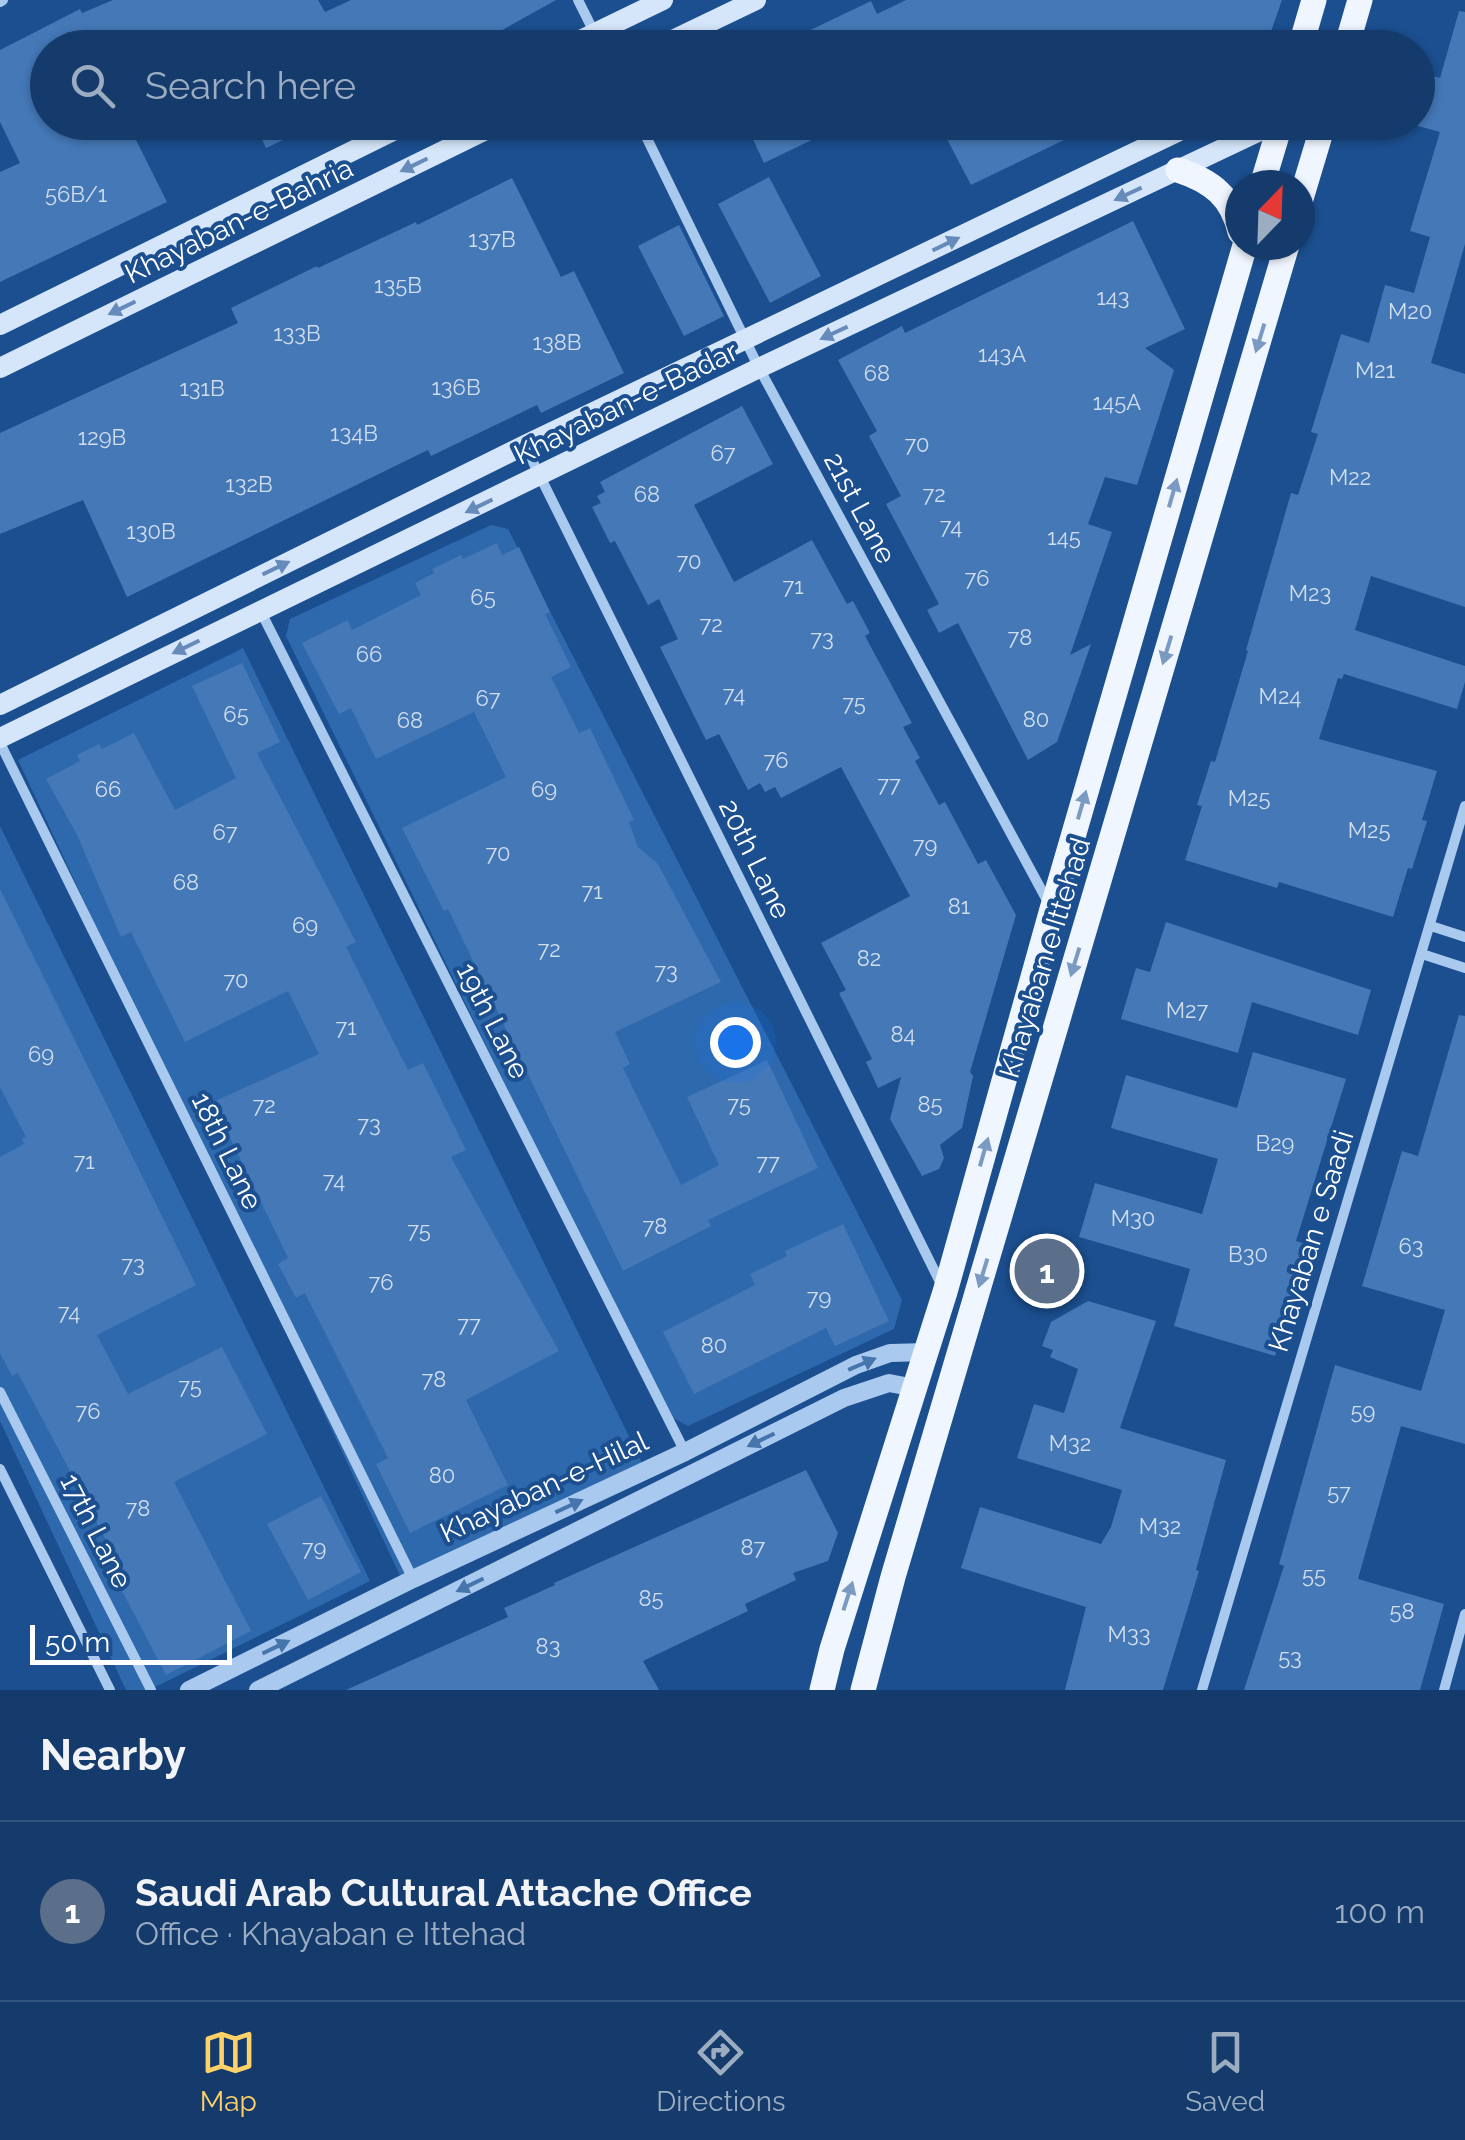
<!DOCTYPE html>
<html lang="en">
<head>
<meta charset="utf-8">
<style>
	:root { --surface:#143b6b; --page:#214673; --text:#f1f3f6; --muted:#9dadc1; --line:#33557e; --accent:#ffd166 }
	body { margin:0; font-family:Raleway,sans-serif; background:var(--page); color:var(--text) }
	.compass { position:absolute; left:1225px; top:170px; width:90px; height:90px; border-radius:50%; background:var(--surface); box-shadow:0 2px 8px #0004; rotate:23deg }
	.scale { position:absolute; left:30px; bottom:25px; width:202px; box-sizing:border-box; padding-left:10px; border:5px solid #fff; border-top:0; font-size:28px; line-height:35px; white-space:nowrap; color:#fff; -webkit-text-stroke:8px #1b4f8f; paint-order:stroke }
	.you { position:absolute; left:735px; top:1042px; width:35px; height:35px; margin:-25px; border:8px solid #fff; border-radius:50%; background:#1a73e8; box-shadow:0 0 0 15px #1a73e833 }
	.badge { display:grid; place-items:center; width:65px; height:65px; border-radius:50%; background:var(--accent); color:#fff; font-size:32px; font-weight:700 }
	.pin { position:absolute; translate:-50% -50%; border:5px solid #fff; box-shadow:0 2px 10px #0006 }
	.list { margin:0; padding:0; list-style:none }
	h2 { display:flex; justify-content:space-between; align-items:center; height:130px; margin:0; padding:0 40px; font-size:42px }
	h2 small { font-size:32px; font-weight:400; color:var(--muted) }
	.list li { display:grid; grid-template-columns:65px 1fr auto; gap:30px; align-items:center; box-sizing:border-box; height:180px; padding:0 40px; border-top:2px solid var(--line) }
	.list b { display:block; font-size:38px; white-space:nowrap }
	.list p { margin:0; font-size:32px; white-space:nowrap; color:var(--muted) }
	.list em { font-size:32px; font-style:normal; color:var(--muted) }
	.icon { flex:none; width:55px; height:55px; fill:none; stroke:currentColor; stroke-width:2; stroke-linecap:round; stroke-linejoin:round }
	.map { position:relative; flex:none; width:1465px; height:1690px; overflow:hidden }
	.search { position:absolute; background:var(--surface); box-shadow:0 2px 8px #0004; left:30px; right:30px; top:30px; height:110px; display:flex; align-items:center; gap:25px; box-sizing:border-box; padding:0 35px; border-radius:55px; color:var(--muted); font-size:38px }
	.sheet { height:310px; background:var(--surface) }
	nav { display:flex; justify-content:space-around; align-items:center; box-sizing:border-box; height:140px; border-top:2px solid var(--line); background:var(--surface); font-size:28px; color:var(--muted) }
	nav a { display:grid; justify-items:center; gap:5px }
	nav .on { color:var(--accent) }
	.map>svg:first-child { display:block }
</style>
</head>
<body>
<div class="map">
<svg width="1465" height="1690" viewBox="0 0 1465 1690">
	<rect width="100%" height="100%" fill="#1b4f8f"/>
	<g fill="#2e69ad">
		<path d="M491,525L508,529L902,1300L894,1329L688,1426L666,1414L286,636L290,619Z"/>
		<path d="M243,648L643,1465L403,1582L18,760Z"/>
		<path d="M0,826L370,1581L149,1690H126L0,1421Z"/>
	</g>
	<g fill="#4478b7">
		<path d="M113,0H318L325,12L351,0H556L470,48H48V122H127L167,202L0,282V172L20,163L0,122V50L80,9L82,13Z"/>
		<path d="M906,0H1282L1269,37L1249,48H773L871,1L877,14Z"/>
		<path d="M1459,11L1465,12V244L1431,363L1465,374V607L1371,576L1355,630L1465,666V682L1457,709L1344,674L1342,679L1338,678L1319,739L1437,771L1422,820L1427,821L1412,869L1408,868L1393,917L1279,882L1277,888L1185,860L1202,806L1197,805L1211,761L1215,762L1248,651L1246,650L1291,493L1298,495L1318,434L1311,432L1341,334L1369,343L1385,285L1414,293L1430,237L1410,231L1440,132L1418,126V92L1422,73L1440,78Z"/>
		<path d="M254,122H321L266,148Z"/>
		<path d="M745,122H849L764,163Z"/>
		<path d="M938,122H1101L971,185Z"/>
		<path d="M769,177L821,276L770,303L718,204Z"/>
		<path d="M512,178L561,277L574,271L624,373L541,413L537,405L431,456L428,450L127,597L83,500L0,534V433L238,323L231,308L317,266L318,268L416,222L417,225Z"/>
		<path d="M1133,221L1185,329L1145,348L1174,370L1137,485L1105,477L1088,524L1112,532L1070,655L1091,644L1057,742L1028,760L958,623L939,633L927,610L939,604L886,504L901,496L869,436L877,431L838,360L902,326L905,333Z"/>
		<path d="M679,225L724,316L684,336L638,246Z"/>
		<path d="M742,406L773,464L694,505L734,582L812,540L847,604L853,601L870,633L865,636L912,723L903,727L920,758L915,761L939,805L945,802L978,864L986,860L1016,915L970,1072L973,1076L962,1128L940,1145L944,1158L939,1169L922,1176L890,1119L901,1077L878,1088L866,1062L872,1059L839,993L846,990L821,943L910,896L841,767L781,798L775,787L765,792L760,783L748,790L719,734L706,740L660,647L678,639L659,599L648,605L615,541L610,543L592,507L601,503L597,496L605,492L600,482Z"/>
		<path d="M497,543L502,555L519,547L550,612L545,614L571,667L551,677L579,733L590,728L634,820L629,822L638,847L658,864L721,982L615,1032L630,1064L623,1068L681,1185L719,1165L687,1097L767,1060L818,1168L708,1220L711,1226L623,1271L448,909L444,911L402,828L506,777L474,712L376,759L351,708L339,714L302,643L348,620L352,630L421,595L415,583L434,573L432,569L461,555L463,559Z"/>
		<path d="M242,663L280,742L257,753L356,942L346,947L408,1070L423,1063L466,1150L451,1157L559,1351L466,1400L508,1485L410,1533L376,1464L388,1458L305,1293L296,1298L278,1264L288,1258L213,1102L319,1054L288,991L185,1042L131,932L121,937L77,835L46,779L80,761L77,755L99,744L102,749L134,733L175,810L236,778L192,686Z"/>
		<path d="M0,889L196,1285L97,1335L128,1394L222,1347L267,1434L174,1482L251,1631L166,1675L121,1589L129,1585L80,1490L18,1373L12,1376L0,1353V1157L24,1144L22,1139L26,1137L0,1087Z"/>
		<path d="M1166,922L1371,990L1358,1035L1252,1002L1238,1053L1121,1019L1136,968L1150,972Z"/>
		<path d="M1459,1015L1465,1016V1444L1401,1426L1358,1579L1444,1604L1420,1690H1244L1284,1566L1279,1564L1335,1365L1421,1391L1445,1310L1362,1286L1402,1151L1418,1156Z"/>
		<path d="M1253,1052L1346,1079L1296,1241L1306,1244L1275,1356L1174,1326L1190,1269L1079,1237L1095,1183L1202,1214L1218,1159L1111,1128L1126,1075L1237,1108Z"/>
		<path d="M843,1224L889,1321L835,1346L826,1328L694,1394L663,1332L755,1285L750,1274L787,1256L785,1251Z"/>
		<path d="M1088,1301L1156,1321L1120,1428L1226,1460L1196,1570L1199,1571L1163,1690H1065L1086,1607L961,1568L980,1507L1101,1544L1111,1527L1122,1490L1017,1458L1034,1404L1064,1413L1078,1369L1050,1357L1053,1350L1042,1346L1051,1322Z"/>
		<path d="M806,1470L838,1533L828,1561L793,1573L796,1580L745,1604L748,1611L643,1661L659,1690H346L508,1617L504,1608L555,1585L554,1583Z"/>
		<path d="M321,1496L361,1572L308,1600L267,1524Z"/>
	</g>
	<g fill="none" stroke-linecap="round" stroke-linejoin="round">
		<g stroke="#a9c9ee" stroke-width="10">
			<path d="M578,0L594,32"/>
			<path d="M0,2L3,0"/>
			<path d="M639,122L759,368L1049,904"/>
			<path d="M525,446L942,1286"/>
			<path d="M261,612L685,1452"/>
			<path d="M0,743L413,1579"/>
			<path d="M1431,926L1465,937"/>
			<path d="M1422,954L1465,968"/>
			<path d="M0,1392L151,1690"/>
			<path d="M0,1469L110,1690"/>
			<path d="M1202,1690L1465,806"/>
			<path d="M1444,1690L1465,1614"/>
		</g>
		<g stroke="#a9c9ee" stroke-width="18">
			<path d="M189,1690L413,1579L685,1452L856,1365L890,1353L927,1352"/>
			<path d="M258,1690L844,1398L889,1383L915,1388"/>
		</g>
		<g stroke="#d6e6fa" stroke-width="20">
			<path d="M564,48L663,0"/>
			<path d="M656,48L756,0"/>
			<path d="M0,325L411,122"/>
			<path d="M0,368L502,122"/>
			<path d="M0,705L525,445L1198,122"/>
			<path d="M0,738L759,368L1279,122"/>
		</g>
		<g stroke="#f0f6ff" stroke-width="25">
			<path d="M1300,48L1314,0"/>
			<path d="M1346,48L1360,0"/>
			<path d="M1178,170C1212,181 1232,197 1240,232"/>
			<path d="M1262,185L1281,122"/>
			<path d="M1300,202L1324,122"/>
			<path d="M822,1690L832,1649L945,1292L1052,909L1245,245"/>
			<path d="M863,1690L893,1577L1287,245"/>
		</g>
	</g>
	<defs><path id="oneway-solid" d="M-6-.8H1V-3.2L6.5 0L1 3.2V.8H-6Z" transform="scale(2.5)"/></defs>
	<g fill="#668bba">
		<use href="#oneway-solid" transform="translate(414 165) rotate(154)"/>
		<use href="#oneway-solid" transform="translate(1128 194) rotate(155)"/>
		<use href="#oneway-solid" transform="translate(946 244) rotate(-26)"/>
		<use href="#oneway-solid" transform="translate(122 308) rotate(154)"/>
		<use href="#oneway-solid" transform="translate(834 333) rotate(155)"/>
		<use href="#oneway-solid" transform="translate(479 506) rotate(154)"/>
		<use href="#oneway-solid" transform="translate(276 568) rotate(-26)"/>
		<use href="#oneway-solid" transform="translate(186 647) rotate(154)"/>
	</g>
	<g fill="#7b9ac1">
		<use href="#oneway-solid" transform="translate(1260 338) rotate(107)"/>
		<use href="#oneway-solid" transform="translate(1173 493) rotate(-74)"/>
		<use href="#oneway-solid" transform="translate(1167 650) rotate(107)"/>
		<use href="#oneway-solid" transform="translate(1082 805) rotate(-74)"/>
		<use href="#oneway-solid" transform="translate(1075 962) rotate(107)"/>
		<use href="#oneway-solid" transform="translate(984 1152) rotate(-74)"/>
		<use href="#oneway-solid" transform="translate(983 1273) rotate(107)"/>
		<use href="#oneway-solid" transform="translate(848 1596) rotate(-72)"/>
	</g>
	<g fill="#4674ac">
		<use href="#oneway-solid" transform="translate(862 1364) rotate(-23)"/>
		<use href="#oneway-solid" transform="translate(761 1440) rotate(154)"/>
		<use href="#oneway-solid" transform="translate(569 1506) rotate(-25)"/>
		<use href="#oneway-solid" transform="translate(470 1585) rotate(154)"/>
		<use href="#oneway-solid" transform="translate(276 1647) rotate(-26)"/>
	</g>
	<g text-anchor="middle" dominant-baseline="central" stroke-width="8" stroke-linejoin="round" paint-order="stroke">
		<g font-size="22" fill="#d0dded">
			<text x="76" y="194">56B/1</text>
			<text x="492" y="239">137B</text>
			<text x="398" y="285">135B</text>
			<text x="1113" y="297">143</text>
			<text x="1410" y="311">M20</text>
			<text x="297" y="333">133B</text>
			<text x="557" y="342">138B</text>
			<text x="1002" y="354">143A</text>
			<text x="1375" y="370">M21</text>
			<text x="877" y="373">68</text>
			<text x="456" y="387">136B</text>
			<text x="202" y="388">131B</text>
			<text x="1117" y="402">145A</text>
			<text x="354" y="433">134B</text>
			<text x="102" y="437">129B</text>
			<text x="917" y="444">70</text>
			<text x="723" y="453">67</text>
			<text x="1350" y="477">M22</text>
			<text x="249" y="484">132B</text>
			<text x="647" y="494">68</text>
			<text x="934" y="494">72</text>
			<text x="951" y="526">74</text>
			<text x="151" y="531">130B</text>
			<text x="1064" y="537">145</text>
			<text x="689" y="561">70</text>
			<text x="977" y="578">76</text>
			<text x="793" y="586">71</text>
			<text x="1310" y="593">M23</text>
			<text x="483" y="597">65</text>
			<text x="711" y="624">72</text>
			<text x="1020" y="637">78</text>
			<text x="822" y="638">73</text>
			<text x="369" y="654">66</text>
			<text x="734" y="694">74</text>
			<text x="1280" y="696">M24</text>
			<text x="488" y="698">67</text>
			<text x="854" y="703">75</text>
			<text x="236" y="714">65</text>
			<text x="1036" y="719">80</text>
			<text x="410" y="720">68</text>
			<text x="776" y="760">76</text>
			<text x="889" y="784">77</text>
			<text x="108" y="789">66</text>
			<text x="544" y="789">69</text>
			<text x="1249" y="798">M25</text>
			<text x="1369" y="830">M25</text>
			<text x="225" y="832">67</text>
			<text x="925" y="845">79</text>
			<text x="498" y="853">70</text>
			<text x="186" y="882">68</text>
			<text x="592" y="891">71</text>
			<text x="959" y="906">81</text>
			<text x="305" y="925">69</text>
			<text x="549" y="949">72</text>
			<text x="869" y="958">82</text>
			<text x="666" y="971">73</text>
			<text x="236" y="980">70</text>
			<text x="1187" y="1010">M27</text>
			<text x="346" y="1027">71</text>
			<text x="903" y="1034">84</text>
			<text x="41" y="1054">69</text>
			<text x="739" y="1104">75</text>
			<text x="930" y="1104">85</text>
			<text x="264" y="1105">72</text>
			<text x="369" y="1124">73</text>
			<text x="1275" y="1143">B29</text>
			<text x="84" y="1161">71</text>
			<text x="768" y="1162">77</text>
			<text x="334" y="1180">74</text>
			<text x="1133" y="1218">M30</text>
			<text x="655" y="1226">78</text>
			<text x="419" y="1230">75</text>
			<text x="1411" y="1246">63</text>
			<text x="1248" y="1254">B30</text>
			<text x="133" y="1264">73</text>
			<text x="381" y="1282">76</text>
			<text x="819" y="1297">79</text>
			<text x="69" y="1312">74</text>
			<text x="469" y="1324">77</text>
			<text x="714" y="1345">80</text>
			<text x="434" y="1379">78</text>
			<text x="190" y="1386">75</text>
			<text x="88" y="1411">76</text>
			<text x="1363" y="1411">59</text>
			<text x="1070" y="1443">M32</text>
			<text x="442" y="1475">80</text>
			<text x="1339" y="1492">57</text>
			<text x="138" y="1508">78</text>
			<text x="1160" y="1526">M32</text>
			<text x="753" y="1547">87</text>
			<text x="314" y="1548">79</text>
			<text x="1314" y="1575">55</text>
			<text x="651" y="1598">85</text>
			<text x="1402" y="1611">58</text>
			<text x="1129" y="1634">M33</text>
			<text x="548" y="1646">83</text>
			<text x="1290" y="1657">53</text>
		</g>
		<g font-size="28" fill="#fff" stroke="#1b4f8f">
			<text transform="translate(239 221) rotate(-26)">Khayaban-e-Bahria</text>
			<text transform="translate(626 403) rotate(-26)">Khayaban-e-Badar</text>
			<text transform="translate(860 508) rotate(62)">21st Lane</text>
			<text transform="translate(755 859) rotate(64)">20th Lane</text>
			<text transform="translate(1045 958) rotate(-73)">Khayaban e Ittehad</text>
			<text transform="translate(493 1021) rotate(63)">19th Lane</text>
			<text transform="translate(227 1151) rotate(64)">18th Lane</text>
			<text transform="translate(1311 1241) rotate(-73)">Khayaban e Saadi</text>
			<text transform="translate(544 1487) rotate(-25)">Khayaban-e-Hilal</text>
			<text transform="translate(96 1531) rotate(63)">17th Lane</text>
		</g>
	</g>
</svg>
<svg class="compass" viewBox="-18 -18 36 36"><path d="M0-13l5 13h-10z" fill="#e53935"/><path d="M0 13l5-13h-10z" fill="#9dadc1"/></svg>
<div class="scale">50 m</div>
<div class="you"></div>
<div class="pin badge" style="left:1047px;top:1271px;background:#5c6f8a">1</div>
<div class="search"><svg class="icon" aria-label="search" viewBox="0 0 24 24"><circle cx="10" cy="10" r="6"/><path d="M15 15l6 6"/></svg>Search here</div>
</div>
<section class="sheet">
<h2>Nearby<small></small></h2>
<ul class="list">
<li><span class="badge" style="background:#5c6f8a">1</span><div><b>Saudi Arab Cultural Attache Office</b><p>Office · Khayaban e Ittehad</p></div><em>100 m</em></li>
</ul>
</section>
<nav>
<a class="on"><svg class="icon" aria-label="map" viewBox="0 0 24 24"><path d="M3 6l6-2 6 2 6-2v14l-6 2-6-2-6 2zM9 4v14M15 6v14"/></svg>Map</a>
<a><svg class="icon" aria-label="directions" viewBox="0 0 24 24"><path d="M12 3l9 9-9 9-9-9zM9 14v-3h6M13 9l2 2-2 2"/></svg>Directions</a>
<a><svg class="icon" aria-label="saved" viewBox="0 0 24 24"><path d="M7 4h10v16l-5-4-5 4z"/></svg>Saved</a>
</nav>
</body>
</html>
